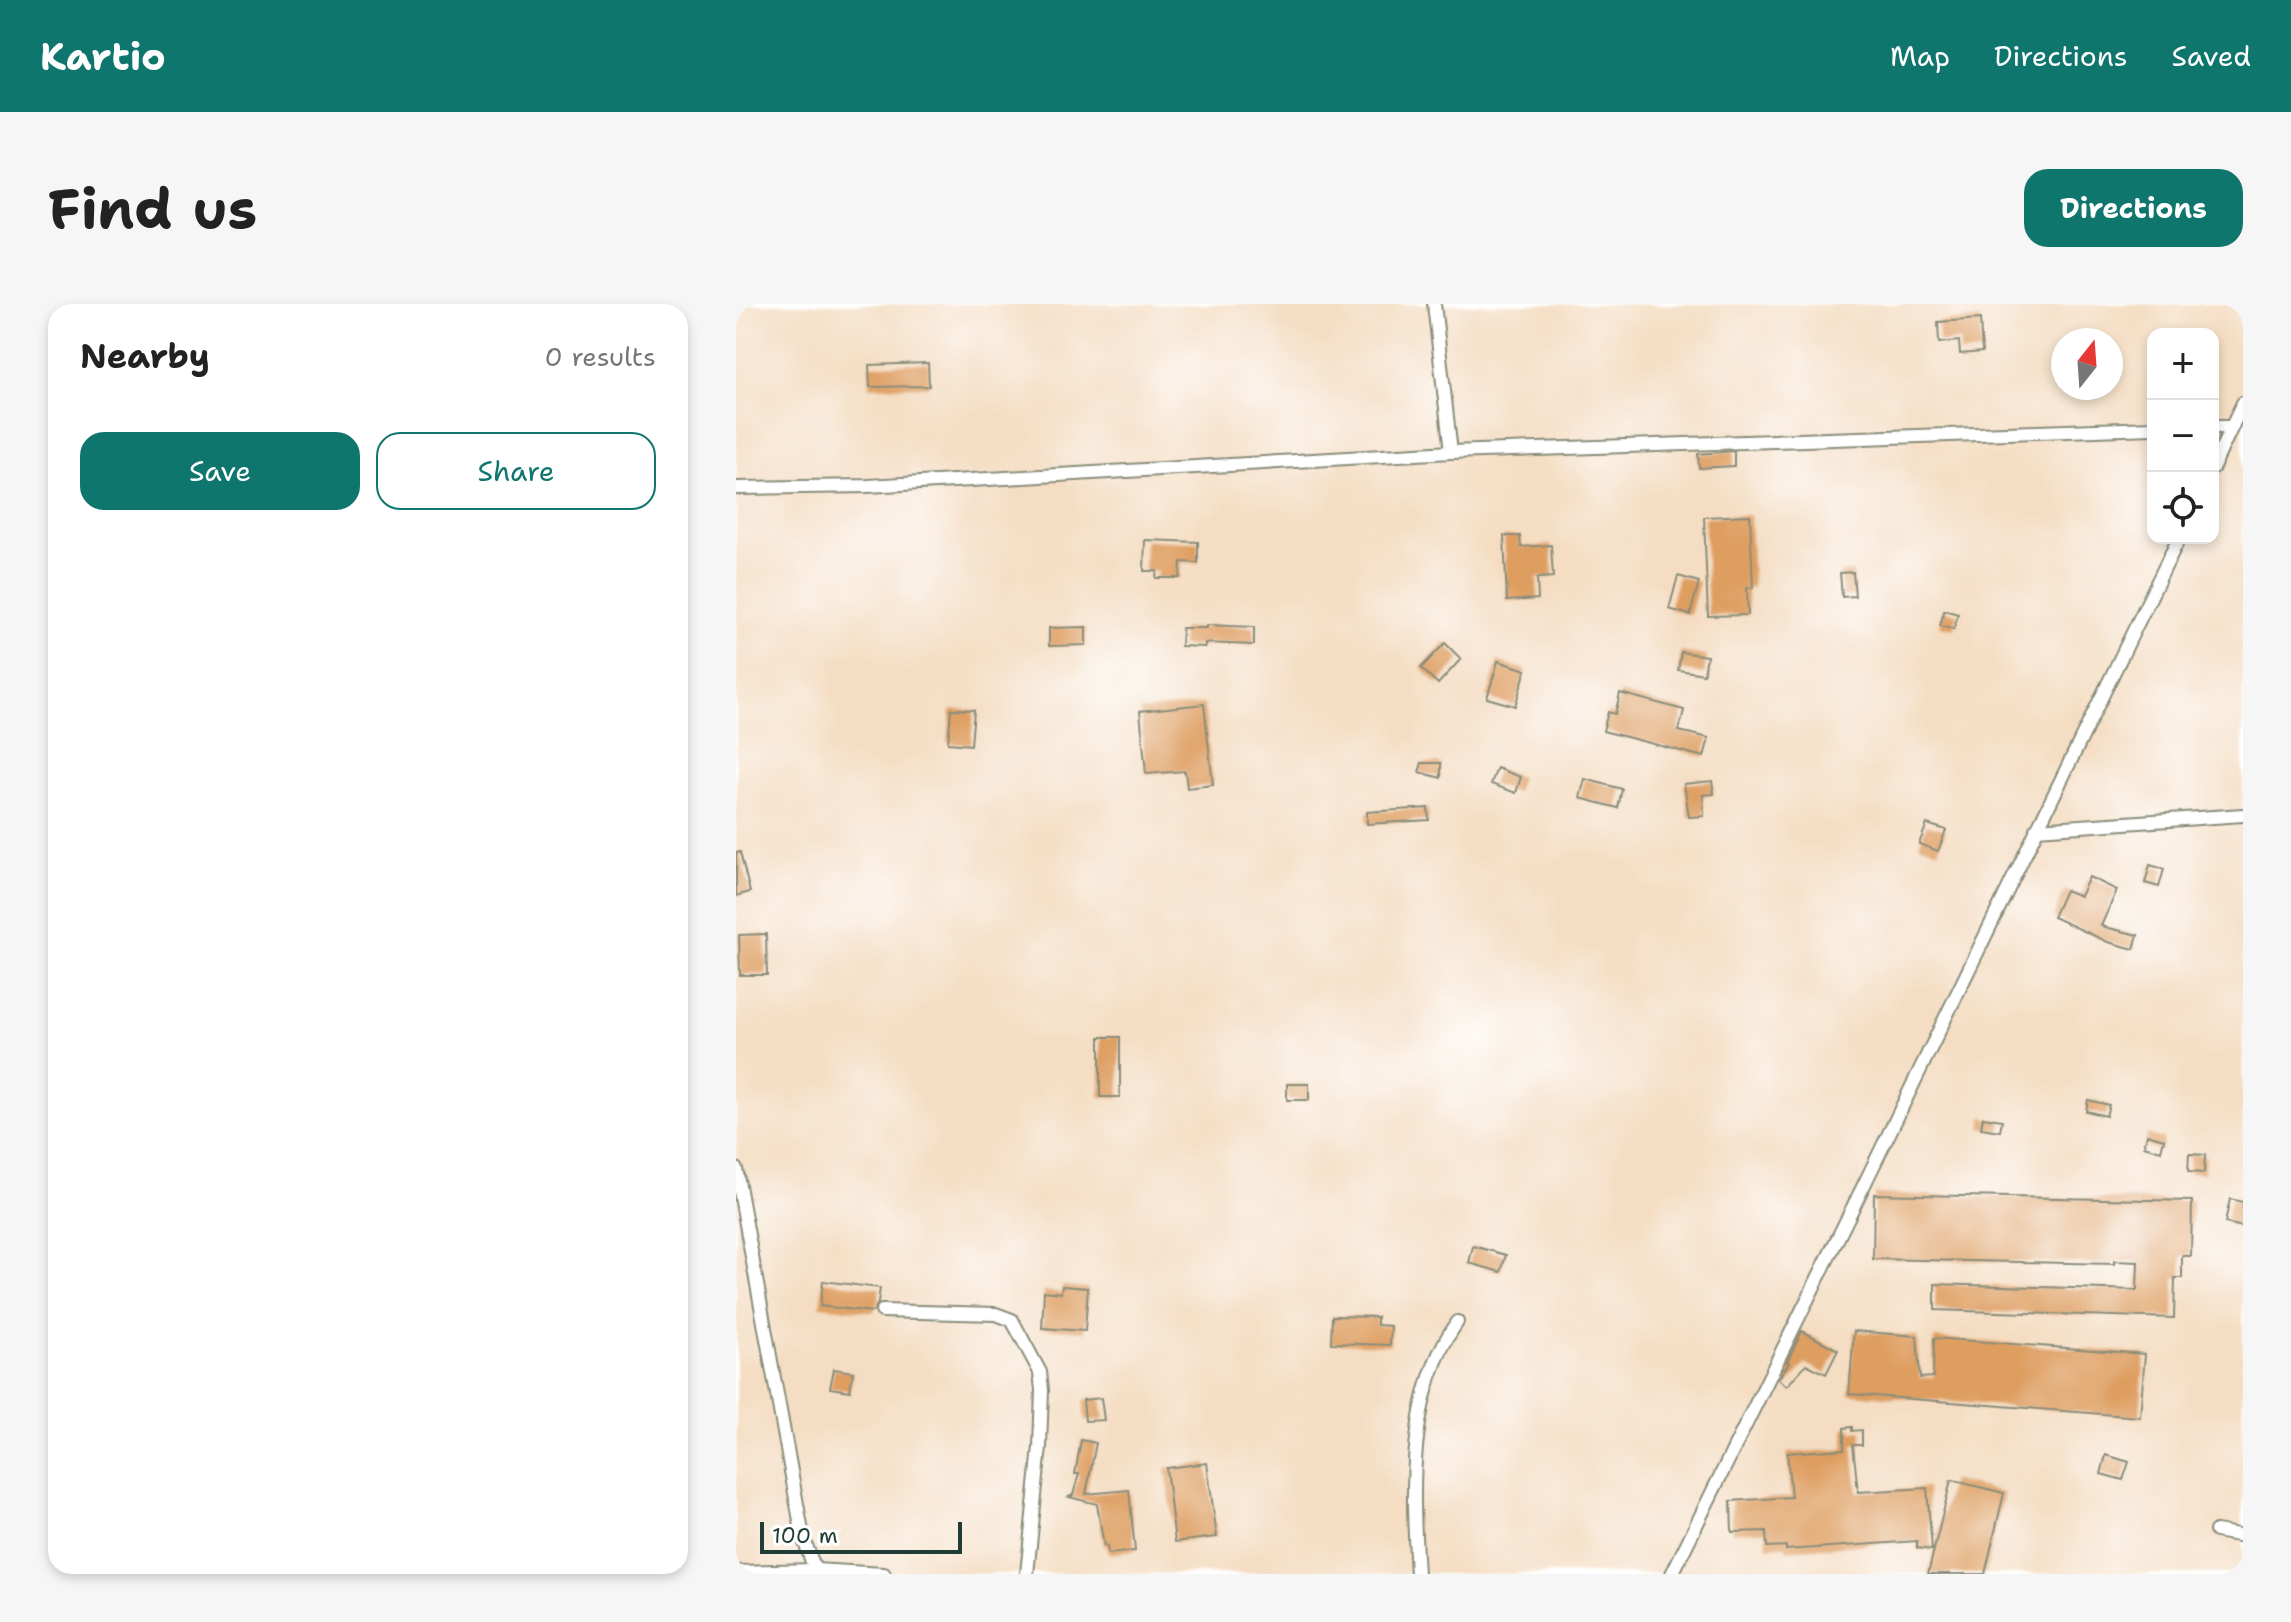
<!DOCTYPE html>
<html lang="en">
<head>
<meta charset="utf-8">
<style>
	:root { --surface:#fff; --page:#f6f6f6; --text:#222; --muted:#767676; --line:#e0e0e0; --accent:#0f766e }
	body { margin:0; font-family:"Shantell Sans",sans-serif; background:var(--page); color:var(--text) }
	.controls { position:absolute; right:24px; top:24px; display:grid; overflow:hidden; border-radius:16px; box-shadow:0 4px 12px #0003 }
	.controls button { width:72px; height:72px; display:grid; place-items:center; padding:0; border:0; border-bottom:2px solid var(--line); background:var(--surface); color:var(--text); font:40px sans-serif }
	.compass { position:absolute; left:1315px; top:24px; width:72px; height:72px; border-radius:50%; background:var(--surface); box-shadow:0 4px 12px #0003; rotate:17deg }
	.scale { position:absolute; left:24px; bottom:20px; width:202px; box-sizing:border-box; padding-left:8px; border:4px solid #1f3d34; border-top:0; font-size:22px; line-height:28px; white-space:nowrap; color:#1f3d34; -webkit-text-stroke:6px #fff; paint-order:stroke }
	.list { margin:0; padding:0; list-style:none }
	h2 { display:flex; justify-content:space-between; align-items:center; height:104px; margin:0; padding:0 32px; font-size:34px }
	h2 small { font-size:26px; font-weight:400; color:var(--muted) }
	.actions { display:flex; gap:16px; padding:24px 32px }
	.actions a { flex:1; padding:18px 0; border:2px solid var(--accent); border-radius:24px; text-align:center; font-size:28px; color:var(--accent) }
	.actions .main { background:var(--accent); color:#fff }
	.icon { flex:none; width:44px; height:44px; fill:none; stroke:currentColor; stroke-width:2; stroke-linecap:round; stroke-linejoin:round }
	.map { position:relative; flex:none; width:1507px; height:1270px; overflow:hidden; border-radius:24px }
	header { display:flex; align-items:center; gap:48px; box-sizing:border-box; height:112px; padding:0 40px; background:var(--accent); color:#fff }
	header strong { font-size:38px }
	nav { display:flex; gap:44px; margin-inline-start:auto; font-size:28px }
	.intro { display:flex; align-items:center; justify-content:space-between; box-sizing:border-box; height:192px; padding:0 48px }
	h1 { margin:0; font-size:56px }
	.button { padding:20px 36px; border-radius:24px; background:var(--accent); color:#fff; font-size:28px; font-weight:700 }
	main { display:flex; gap:48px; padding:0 48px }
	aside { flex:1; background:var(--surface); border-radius:24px; box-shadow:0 4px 12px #0003 }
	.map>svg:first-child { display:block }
</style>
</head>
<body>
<header>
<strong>Kartio</strong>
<nav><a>Map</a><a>Directions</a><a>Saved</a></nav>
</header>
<div class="intro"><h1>Find us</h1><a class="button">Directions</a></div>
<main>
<aside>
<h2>Nearby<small>0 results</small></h2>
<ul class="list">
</ul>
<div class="actions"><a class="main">Save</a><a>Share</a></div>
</aside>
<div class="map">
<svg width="1507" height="1270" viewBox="0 0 1507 1270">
	<rect width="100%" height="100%" fill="#fff"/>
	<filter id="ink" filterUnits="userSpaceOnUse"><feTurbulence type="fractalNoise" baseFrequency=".0125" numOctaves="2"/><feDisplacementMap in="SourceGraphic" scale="16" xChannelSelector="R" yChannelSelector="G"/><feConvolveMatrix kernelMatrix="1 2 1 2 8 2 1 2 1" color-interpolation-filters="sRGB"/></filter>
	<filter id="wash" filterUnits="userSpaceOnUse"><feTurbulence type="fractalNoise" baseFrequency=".006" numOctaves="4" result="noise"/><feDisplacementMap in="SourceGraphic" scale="32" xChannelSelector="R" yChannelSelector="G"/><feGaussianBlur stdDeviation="1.8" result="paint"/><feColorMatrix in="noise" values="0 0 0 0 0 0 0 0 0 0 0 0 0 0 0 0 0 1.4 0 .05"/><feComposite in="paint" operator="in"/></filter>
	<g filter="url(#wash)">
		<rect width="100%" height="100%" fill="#f4ddc2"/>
		<g id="blocks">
			<g fill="#de9e61">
				<path d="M1244,15L1246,48L1224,50L1223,37L1203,39L1202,18Z"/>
				<path d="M192,59L193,82L134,83L133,61Z"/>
				<path d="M998,147V162L963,164L962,150Z"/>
				<path d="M1014,211L1017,284H1011L1012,311L972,312L968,213Z"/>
				<path d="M768,232H784L785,243L815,241L817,273L801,274L802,295L771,297Z"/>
				<path d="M409,236L462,238V259L445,258L444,274H420L421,267H408Z"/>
				<path d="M1117,268L1119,292L1106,293L1104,269Z"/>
				<path d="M942,272L963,278L954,311L933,305Z"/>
				<path d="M1208,306L1222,310L1218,325L1204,322Z"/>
				<path d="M471,321L518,323V341L469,339V343L445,342L446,324H471Z"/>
				<path d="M350,323V341L313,342V324Z"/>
				<path d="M709,339L725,355L702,380L685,364Z"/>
				<path d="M945,348L971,352L968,370L942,366Z"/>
				<path d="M762,357L790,366L779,402L751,394Z"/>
				<path d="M884,389L948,406L943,427L973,434L968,453L867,427L872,408L879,410Z"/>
				<path d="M468,400L477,481L451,484L449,467L410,470L404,407Z"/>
				<path d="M215,405L238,406L235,441L212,439Z"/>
				<path d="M686,459H705V474L683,468Z"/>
				<path d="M761,464L785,473L780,489L755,480Z"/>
				<path d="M849,475L886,485L882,504L844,494Z"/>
				<path d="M976,477L978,490L967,491L968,512L953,513L948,480Z"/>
				<path d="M692,504L693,516L631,520V508Z"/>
				<path d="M1191,520L1210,526L1202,547L1183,540Z"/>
				<path d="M0,548H4L14,588L0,592Z"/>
				<path d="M1414,561L1428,565L1423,583L1409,579Z"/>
				<path d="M1353,573L1381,586L1365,622L1402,631L1398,645L1372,638L1317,613L1329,586L1344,592Z"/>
				<path d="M30,630L31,671H4L3,631Z"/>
				<rect x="364" y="733" width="20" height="60"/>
				<rect x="551" y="780" width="22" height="16"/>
				<path d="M1352,796L1373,801L1370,812L1350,807Z"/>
				<path d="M1247,813L1266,816L1264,827L1245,824Z"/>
				<path d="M1411,830L1428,835L1425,847L1408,842Z"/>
				<path d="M1453,850L1469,851L1468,869L1452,868Z"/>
				<path d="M1138,890L1456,897L1455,952H1446V974H1439L1438,1014L1199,1006V980L1401,986L1402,958L1378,957V960L1137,955Z"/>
				<path d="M1494,895L1507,898V923L1489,919Z"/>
				<path d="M737,942L770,951L765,968L733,959Z"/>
				<path d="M87,977L144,984L142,999L137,1008L84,1002Z"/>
				<path d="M326,982L352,984L349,1027L306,1024L308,987L325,989Z"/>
				<path d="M596,1012L641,1013V1021L655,1022L654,1041L595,1039Z"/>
				<path d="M1066,1027L1102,1046L1090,1070L1070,1060L1051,1082L1042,1075L1053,1059L1051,1058Z"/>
				<path d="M1118,1027L1181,1032L1184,1074L1197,1073L1198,1034L1409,1050L1404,1113L1113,1090Z"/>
				<path d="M98,1065L117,1068L114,1087L94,1084Z"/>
				<path d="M365,1094L368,1116L349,1117L347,1096Z"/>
				<path d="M1116,1123V1127L1126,1126V1141H1117L1122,1188L1191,1184L1196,1246L1181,1244V1237L1050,1246V1242L1031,1243L1030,1227L996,1228L995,1197L1055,1193L1051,1149L1108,1145V1124Z"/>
				<path d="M345,1136L360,1139L350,1190L393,1186L399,1247L372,1250L371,1242H368L361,1200L333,1193L337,1191L343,1170H339Z"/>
				<path d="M1370,1151L1393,1158L1387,1176L1365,1170Z"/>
				<path d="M471,1159L481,1233L439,1238L430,1164Z"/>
				<path d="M1215,1176L1268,1189L1249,1270H1192Z"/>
			</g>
		</g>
	</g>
	<g filter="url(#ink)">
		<use href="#blocks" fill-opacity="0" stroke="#8a8d7b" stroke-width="2"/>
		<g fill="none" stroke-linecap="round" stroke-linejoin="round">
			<defs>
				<g id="minor">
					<path d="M698,0L715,148"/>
					<path d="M1477,123H1496"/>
					<path d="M1477,163L1507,99"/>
					<path d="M0,184L132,182L715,148L1417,124"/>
					<path d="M1300,525L1507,511"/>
					<path d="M0,865L67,1233L79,1266"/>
					<path d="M146,1007L260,1010L276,1016L304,1068L306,1086L304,1143L291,1270"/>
					<path d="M1480,1227L1507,1232"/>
					<path d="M0,1268L79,1266L148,1270"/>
					<path d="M681,1270C676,1186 671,1090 721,1018"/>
					<path d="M936,1270L1126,885L1443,234"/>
				</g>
			</defs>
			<use href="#minor" stroke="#8a8d7b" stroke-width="16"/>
			<use href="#minor" stroke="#fff" stroke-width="12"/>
		</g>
	</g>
</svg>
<div class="controls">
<button>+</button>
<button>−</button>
<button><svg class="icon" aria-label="locate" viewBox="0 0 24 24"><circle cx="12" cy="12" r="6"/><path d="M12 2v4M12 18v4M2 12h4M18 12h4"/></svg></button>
</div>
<svg class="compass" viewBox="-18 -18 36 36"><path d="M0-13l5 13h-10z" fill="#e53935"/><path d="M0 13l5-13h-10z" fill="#767676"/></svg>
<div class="scale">100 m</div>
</div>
</main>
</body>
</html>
